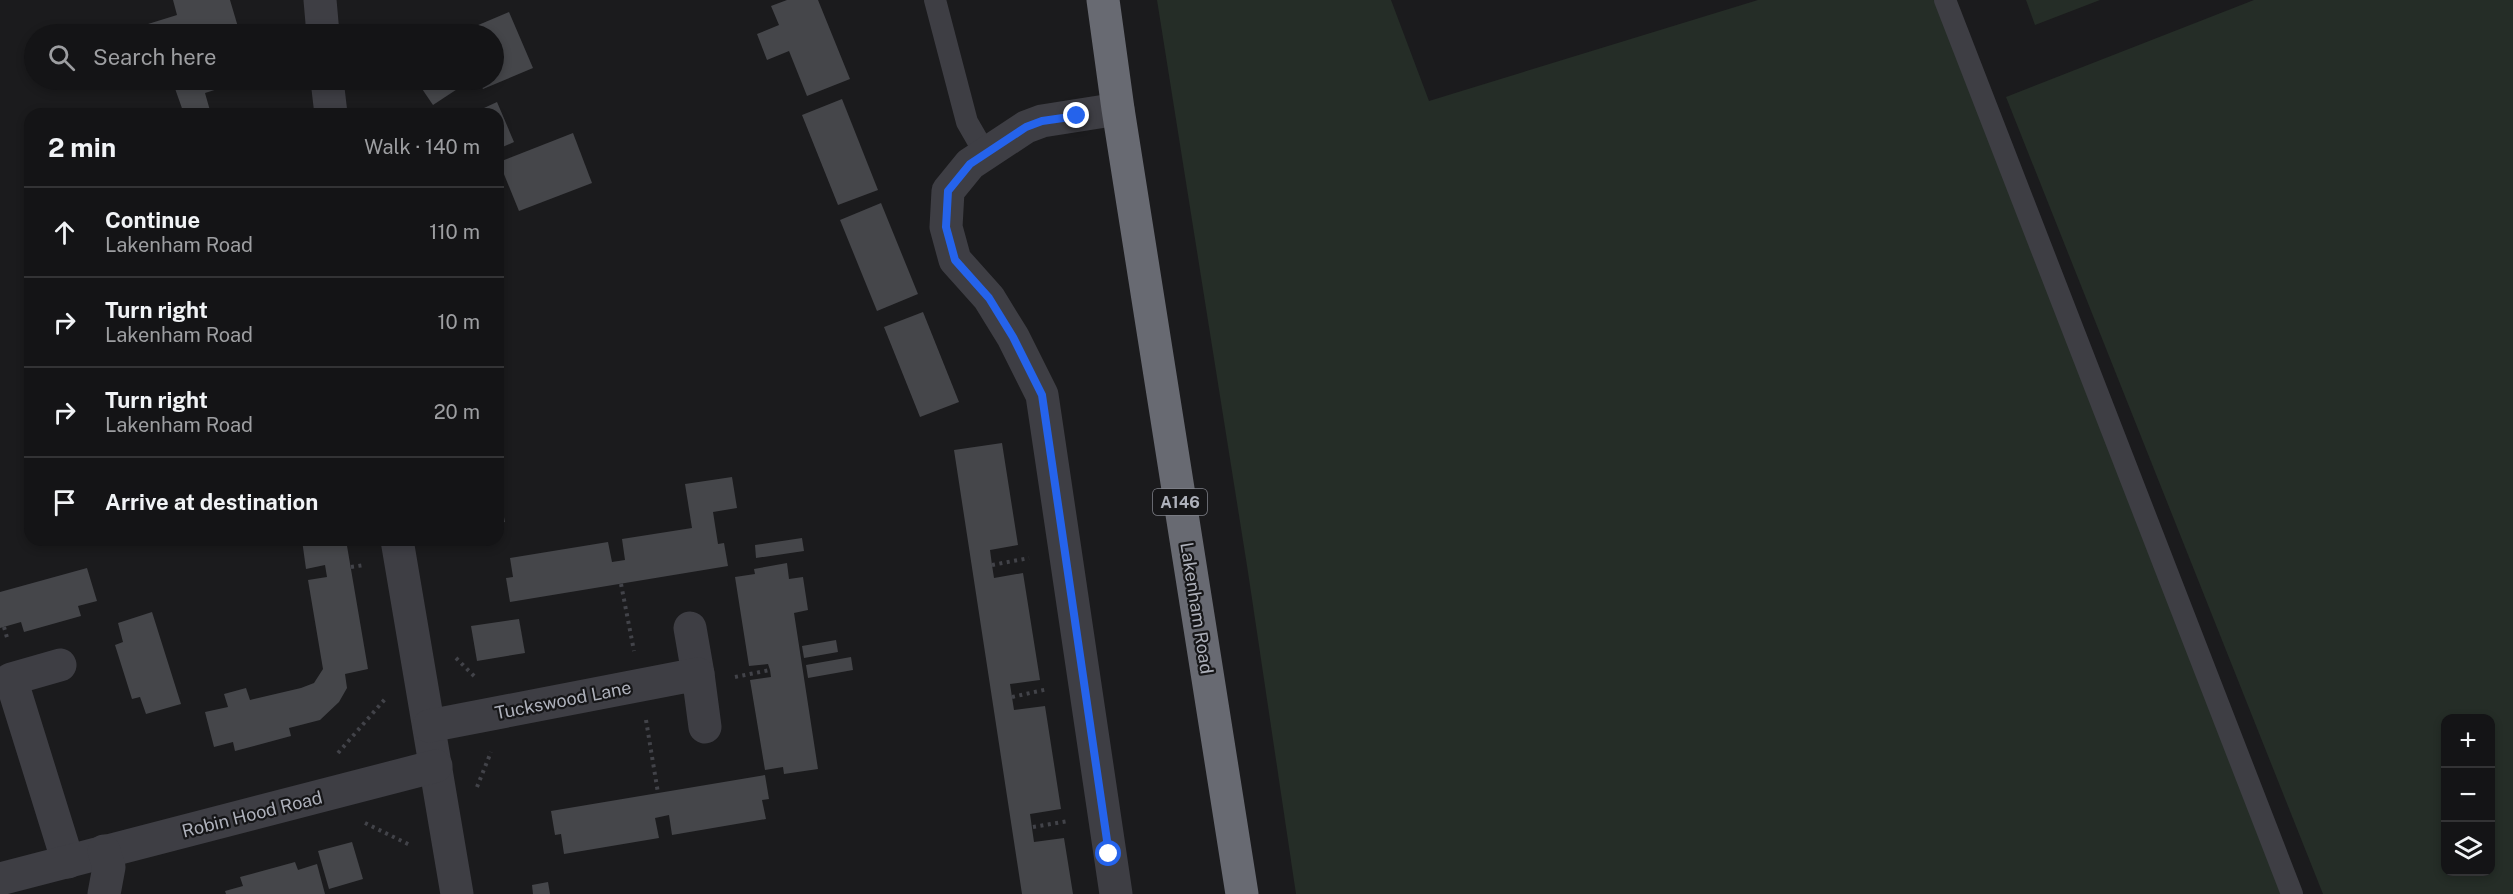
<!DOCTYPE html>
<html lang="en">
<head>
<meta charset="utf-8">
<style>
	:root { --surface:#141416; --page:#1d1d1f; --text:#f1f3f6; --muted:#9d9ea1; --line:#333335 }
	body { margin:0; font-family:"Public Sans",sans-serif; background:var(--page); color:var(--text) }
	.controls { position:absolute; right:18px; bottom:18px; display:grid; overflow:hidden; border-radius:12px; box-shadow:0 3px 9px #0003 }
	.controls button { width:54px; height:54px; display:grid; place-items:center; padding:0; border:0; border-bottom:2px solid var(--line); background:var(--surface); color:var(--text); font:30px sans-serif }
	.stop { position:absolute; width:18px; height:18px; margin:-14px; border:4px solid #2563eb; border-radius:50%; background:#fff }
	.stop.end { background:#2563eb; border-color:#fff; box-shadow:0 2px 6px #0008 }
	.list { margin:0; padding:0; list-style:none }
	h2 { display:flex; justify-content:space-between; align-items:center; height:78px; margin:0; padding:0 24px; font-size:26px }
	h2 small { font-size:20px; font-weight:400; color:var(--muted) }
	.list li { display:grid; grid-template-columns:39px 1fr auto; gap:18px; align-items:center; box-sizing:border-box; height:90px; padding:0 24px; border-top:2px solid var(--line) }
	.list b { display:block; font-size:22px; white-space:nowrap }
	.list p { margin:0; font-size:20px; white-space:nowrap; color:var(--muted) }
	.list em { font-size:20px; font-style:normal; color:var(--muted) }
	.icon { flex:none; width:33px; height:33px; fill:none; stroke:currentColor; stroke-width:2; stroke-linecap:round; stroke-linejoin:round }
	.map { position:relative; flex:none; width:2513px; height:894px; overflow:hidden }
	.search { position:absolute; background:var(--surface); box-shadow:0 3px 9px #0003; left:24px; top:24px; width:480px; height:66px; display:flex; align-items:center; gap:15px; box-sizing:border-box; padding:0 21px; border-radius:33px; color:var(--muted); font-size:22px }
	.panel { position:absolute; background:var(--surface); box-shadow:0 3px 9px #0003; left:24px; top:108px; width:480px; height:438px; border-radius:18px }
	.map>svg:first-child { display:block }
</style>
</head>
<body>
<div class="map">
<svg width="2513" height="894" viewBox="0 0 2513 894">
	<rect width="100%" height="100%" fill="#1b1b1d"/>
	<g fill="#252d27" fill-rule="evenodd">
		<path d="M1157,0H1391L1429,101L1758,0H1938L2282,894H1296L1248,572Z"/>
		<path d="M2026,0H2100L2035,25Z"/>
		<path d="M2254,0H2513V894H2323L2006,97ZM2490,718V872H2446V718Z"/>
	</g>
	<g fill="#45464a">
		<path d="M173,0H230L238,27L210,34H151L148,24L177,15Z"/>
		<path d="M787,0H818L850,79L807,96L789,51L767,60L757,34L779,25L771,6Z"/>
		<path d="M509,12L533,68L483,89L479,80H494V34H457Z"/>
		<path d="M172,80H246L205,93L211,114H184Z"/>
		<path d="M416,80H471L433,105Z"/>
		<path d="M842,99L878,190L838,205L802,115Z"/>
		<path d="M497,102L514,142L498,149V114H471Z"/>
		<path d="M573,133L592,183L519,211L499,162Z"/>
		<path d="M881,203L918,294L877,311L840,220Z"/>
		<path d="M923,312L959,402L920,417L884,327Z"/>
		<path d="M1002,443L1018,545L990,550L992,565L994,578L1023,573L1040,680L1010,684L1014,710L1045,706L1061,809L1030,814L1034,842L1064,838L1073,894H1022L954,450Z"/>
		<path d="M732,477L737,508L713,512L718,544L724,543L728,566L510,602L506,578L513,577L510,558L608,542L612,562L625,560L622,539L692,528L685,484Z"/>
		<path d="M498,488L505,522L498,523Z"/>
		<path d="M802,538L804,551L756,558L755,545Z"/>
		<path d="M302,540H346L368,669L345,674L347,688L339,702L320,720L289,728L291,736L235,751L233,742L214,747L205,712L228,707L224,694L246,688L250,700L301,688L314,683L323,669L308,580L327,577L325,565L306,569Z"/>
		<path d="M787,563L789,579L803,577L808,610L794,613L818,769L784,774L783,767L765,770L750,680L771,677L770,670L768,664L749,666L735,577L755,574L754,569Z"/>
		<path d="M87,568L97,601L78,606L81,616L24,632L21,622L0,628V592Z"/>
		<path d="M152,612L181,704L146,714L140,697L132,699L115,645L123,642L118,623Z"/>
		<path d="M519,619L525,653L477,661L471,626Z"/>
		<path d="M836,640L838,652L804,658L802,646Z"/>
		<path d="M851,657L853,670L808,678L806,665Z"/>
		<path d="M765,775L769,799L762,800L766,819L672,835L669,815L655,818L659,838L564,854L561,834L555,835L551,811Z"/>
		<path d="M352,842L363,879L329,889L318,851Z"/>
		<path d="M295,862L298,870L317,864L325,894H226L225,891L243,886L240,877Z"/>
		<path d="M548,882L550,894H533L532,885Z"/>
	</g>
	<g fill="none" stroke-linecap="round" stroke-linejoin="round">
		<g stroke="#424349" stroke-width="4" stroke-dasharray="3 4.5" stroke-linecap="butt">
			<path d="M992,565L1029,558"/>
			<path d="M351,567L364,565"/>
			<path d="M621,584L634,651"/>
			<path d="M4,627L8,641"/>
			<path d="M456,658L476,678"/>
			<path d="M735,677L770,670"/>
			<path d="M1012,697L1048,689"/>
			<path d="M646,720L658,793"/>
			<path d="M338,753L386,698"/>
			<path d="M477,787L491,752"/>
			<path d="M365,823L412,846"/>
			<path d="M1033,827L1068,821"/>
		</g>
		<g stroke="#3e3e44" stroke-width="22">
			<path d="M935,0L967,122L986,155"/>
			<path d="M1945,0L2292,894"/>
		</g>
		<g stroke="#3e3e44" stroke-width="33">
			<path d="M320,0L323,34"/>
			<path d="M327,80L331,114"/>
			<path d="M397,540L457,894"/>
			<path d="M690,628L698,674"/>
			<path d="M60,665L11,679L68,862"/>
			<path d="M429,726L698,674L705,727"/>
			<path d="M0,879L436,766"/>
			<path d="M104,894L109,867L104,851"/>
			<path d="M1116,894L1042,395L1013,337L989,298L955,260L946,227L948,191L970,164L1026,127L1042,121L1118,109"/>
		</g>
		<path stroke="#686a72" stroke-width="33" d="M1103,0L1118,109L1242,894"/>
	</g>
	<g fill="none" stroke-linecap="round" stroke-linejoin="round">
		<path stroke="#2563eb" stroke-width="8" d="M1077,116L1042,121L1026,127L970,164L948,191L946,227L955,260L989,298L1013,337L1042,395L1109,854"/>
	</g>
	<g text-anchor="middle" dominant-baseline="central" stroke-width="4.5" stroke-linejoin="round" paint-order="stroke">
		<rect fill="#161618" stroke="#80828a" stroke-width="1.5" x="1153" y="489" width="54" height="26" rx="4.5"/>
		<g font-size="16" font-weight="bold" fill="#aeb1bb">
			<text x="1180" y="502">A146</text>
		</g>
		<g font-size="18" fill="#aeb1bb" stroke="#161618">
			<text transform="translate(1197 608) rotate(81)">Lakenham Road</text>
			<text transform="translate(563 700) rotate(-11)">Tuckswood Lane</text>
			<text transform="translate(252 814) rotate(-14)">Robin Hood Road</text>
		</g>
	</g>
</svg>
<div class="controls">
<button>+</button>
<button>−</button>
<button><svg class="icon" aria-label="layers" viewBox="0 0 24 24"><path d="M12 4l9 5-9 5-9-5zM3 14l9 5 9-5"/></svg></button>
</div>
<div class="stop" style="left:1109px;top:854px"></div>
<div class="stop end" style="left:1077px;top:116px"></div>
<div class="search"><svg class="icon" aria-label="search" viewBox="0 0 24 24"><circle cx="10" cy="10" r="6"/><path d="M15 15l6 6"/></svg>Search here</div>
<section class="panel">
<h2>2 min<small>Walk · 140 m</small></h2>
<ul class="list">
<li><svg class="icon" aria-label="ahead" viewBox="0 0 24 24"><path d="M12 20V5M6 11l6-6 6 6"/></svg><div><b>Continue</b><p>Lakenham Road</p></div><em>110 m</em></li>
<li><svg class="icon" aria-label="right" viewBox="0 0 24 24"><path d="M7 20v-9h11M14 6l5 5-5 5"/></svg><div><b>Turn right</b><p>Lakenham Road</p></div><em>10 m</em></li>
<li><svg class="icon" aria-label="right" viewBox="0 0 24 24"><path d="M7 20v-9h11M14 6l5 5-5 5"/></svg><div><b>Turn right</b><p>Lakenham Road</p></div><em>20 m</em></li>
<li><svg class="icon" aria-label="arrive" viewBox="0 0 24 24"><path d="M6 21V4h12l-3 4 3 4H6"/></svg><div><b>Arrive at destination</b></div></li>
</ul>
</section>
</div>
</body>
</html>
